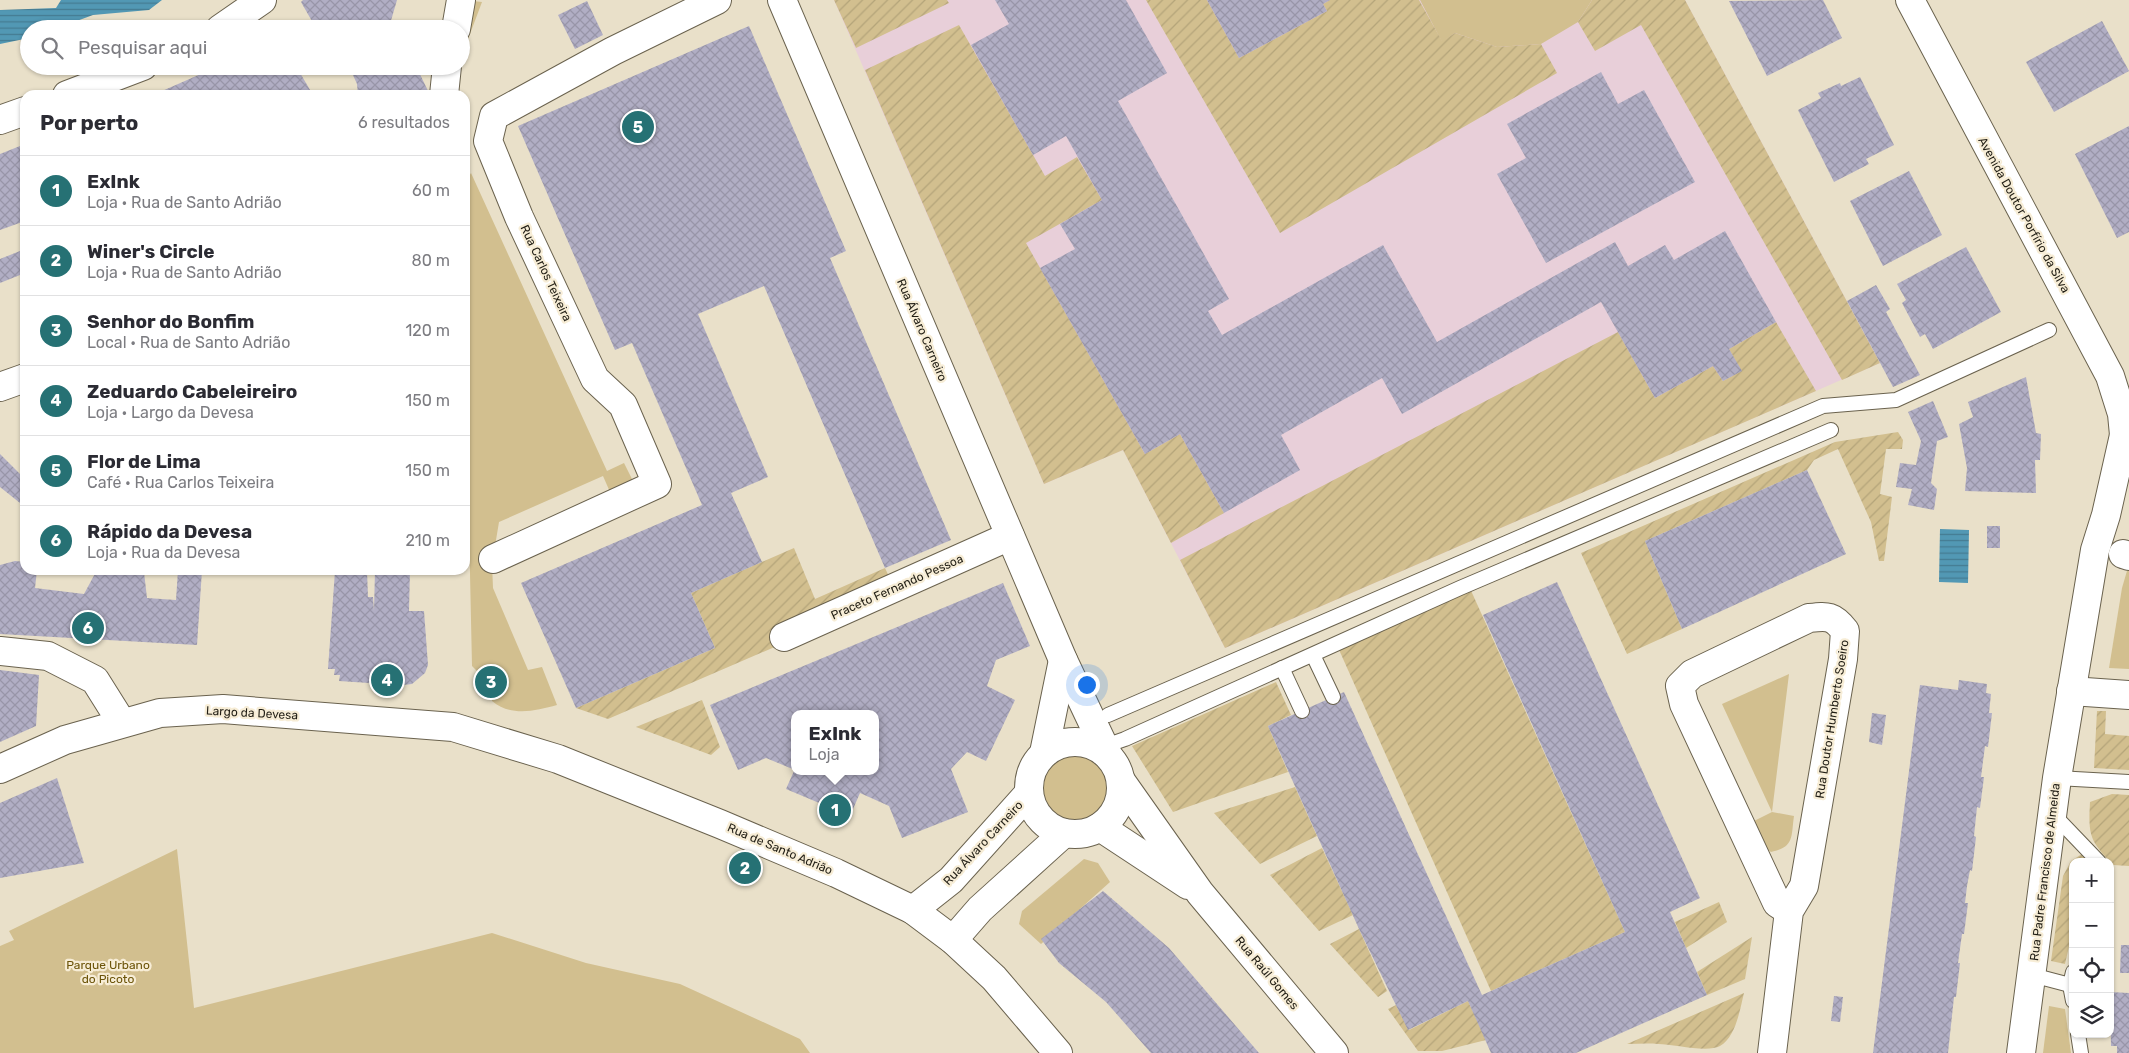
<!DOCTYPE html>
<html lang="pt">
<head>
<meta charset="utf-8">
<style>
	:root { --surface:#fff; --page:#f2f2f3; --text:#2b2b33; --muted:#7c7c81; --line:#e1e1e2; --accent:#267174 }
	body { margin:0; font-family:Rubik,sans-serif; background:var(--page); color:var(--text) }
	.controls { position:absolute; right:15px; bottom:15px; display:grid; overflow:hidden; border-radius:10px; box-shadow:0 1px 4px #0004 }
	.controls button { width:45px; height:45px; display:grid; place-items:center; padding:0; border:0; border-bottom:1px solid var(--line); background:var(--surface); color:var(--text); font:25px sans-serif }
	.you { position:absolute; left:1086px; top:684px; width:18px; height:18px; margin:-12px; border:4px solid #fff; border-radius:50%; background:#1a73e8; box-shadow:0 0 0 8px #1a73e833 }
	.badge { display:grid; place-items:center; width:32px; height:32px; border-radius:50%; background:var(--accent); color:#fff; font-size:16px; font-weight:700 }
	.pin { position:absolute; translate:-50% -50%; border:2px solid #fff; box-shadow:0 1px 5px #0006 }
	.popup { position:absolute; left:791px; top:710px; width:88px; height:65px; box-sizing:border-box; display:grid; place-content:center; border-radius:10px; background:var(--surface); filter:drop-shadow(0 1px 4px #0005); font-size:16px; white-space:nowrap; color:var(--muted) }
	.popup b { font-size:19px; color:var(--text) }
	.popup::after { content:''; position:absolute; left:50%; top:100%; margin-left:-10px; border:10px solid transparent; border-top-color:var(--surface) }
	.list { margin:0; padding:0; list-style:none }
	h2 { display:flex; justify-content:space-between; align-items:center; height:65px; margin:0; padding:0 20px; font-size:21px }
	h2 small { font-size:16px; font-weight:400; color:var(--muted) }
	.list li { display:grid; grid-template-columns:32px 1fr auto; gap:15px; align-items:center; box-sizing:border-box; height:70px; padding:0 20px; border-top:1px solid var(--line) }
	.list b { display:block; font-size:19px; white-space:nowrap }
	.list p { margin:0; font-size:16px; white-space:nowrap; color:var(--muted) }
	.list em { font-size:16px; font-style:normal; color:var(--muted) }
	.icon { flex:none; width:28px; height:28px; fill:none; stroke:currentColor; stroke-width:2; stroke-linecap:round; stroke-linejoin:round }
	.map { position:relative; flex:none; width:2129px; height:1053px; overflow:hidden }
	.search { position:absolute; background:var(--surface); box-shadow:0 1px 4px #0004; left:20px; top:20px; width:450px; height:55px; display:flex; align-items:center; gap:12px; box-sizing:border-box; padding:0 18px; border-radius:28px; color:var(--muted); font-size:19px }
	.panel { position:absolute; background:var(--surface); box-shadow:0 1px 4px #0004; left:20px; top:90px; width:450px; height:485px; border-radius:15px }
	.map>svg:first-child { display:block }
</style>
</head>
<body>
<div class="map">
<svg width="2129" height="1053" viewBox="0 0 2129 1053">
	<defs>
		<pattern id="garden-furrows" width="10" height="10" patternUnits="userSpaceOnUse" patternTransform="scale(1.25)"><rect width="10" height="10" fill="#d2bf8f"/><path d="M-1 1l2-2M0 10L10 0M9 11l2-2" fill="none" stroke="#b4a47a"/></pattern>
		<pattern id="water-rules" width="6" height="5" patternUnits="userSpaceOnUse" patternTransform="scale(1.25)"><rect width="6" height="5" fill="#5298b4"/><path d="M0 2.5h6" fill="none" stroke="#447b91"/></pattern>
		<pattern id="building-cross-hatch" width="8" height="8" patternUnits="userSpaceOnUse" patternTransform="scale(1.25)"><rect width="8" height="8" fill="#b1aec4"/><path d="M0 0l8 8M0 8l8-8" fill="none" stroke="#9895a8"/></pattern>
	</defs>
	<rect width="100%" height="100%" fill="#e9e0c9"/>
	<path fill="#e8cfd9" d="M834,0H1685L1880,363L1225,648L1123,450L1044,484Z"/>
	<g fill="#d2bf8f">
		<path d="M1420,0H1592L1578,22L1541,44L1497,47L1455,33L1442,42Z"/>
		<path d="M473,1L482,2L461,58V49Z"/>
		<path d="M471,173L607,471L624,463L633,481L610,492L603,476L499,522L492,564L493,588L528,670L542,667L557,705C535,711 511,717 492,701V696L509,687L496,664L479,673L472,666L465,344V183Z"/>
		<path d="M2129,564V669L2109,668L2122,588Z"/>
		<path d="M1789,674L1772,812L1794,816C1791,836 1795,847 1771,852L1762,845L1754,821L1772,812L1722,704Z"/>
		<circle cx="1075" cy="789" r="33"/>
		<path d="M177,849L194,1008L492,933L586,963L680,984L800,1039L810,1053H0V946L14,940L9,931Z"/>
		<path d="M1084,859L1098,863L1110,882L1041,944L1019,924L1022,911Z"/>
		<path d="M2049,1006L2065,1009L2071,1053H2043Z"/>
	</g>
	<g fill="url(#garden-furrows)">
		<path d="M834,0H947L949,3L856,48Z"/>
		<path d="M1146,0H1207L1239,58L1327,11L1323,4L1330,0H1419L1442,41L1455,33L1497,47L1541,44L1557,73L1280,233Z"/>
		<path d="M1592,0H1685L1880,363L1842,380L1641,25L1595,51L1578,22Z"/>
		<path d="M959,25L1045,176L1077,157L1102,200L1026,243L1145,454L1180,434L1224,513L1171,543L1123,450L1044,484L865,70Z"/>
		<path d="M1776,322L1816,391L1225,648L1180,560L1618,332L1655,398L1713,366L1723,381L1741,371L1729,349Z"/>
		<path d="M1898,432L1903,440L1902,449H1886L1880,494L1892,497L1884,561H1879L1871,522L1838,449L1814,460L1807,470L1645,541L1682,629L1627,654L1581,553L1835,442Z"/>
		<path d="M794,548L815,599L885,568L897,594L608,719L576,708L715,648L691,593Z"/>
		<path d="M1468,584L1625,932L1491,991L1336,643Z"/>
		<path d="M1276,682L1291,715L1268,726L1288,772L1173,812L1132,746Z"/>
		<path d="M702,700L720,747L711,755L636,727Z"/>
		<path d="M2097,711H2106L2105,734L2129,736V770L2094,768Z"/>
		<path d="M1295,787L1317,836L1260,864L1214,813Z"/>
		<path d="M2112,794L2129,795V866L2113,865C2090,841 2088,836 2090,802Z"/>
		<path d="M1322,848L1353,915L1319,931L1270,875Z"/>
		<path d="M2082,854L2088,862H2073V929L2065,964L2051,961L2063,876L2071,861Z"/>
		<path d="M1719,902L1727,922L1686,948L1675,922Z"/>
		<path d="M1359,929L1387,991L1378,997L1330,944Z"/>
		<path d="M1752,937L1745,979L1707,995L1697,972Z"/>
		<path d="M1744,993C1740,1009 1736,1037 1720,1046C1707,1053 1673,1044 1658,1044C1648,1043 1637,1044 1627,1044Z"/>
		<path d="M1468,1001L1486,1040L1442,1051H1418L1388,1009L1396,1005L1409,1030Z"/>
	</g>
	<g fill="url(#water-rules)">
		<path d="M61,0H162L149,10L93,15L55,29H29V38L0,44V10L56,8Z"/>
		<path d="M1940,529L1969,530L1968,583L1939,582Z"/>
	</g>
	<g fill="url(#building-cross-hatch)">
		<path d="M303,0H397L390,24L393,29H310L313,23L301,2Z"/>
		<path d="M995,0H1126L1167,73L1118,101L1229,299L1208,311L1222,335L1383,245L1437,342L1615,242L1628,266L1665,245L1674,260L1725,231L1776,322L1729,349L1742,371L1723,381L1713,366L1655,398L1601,302L1402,414L1382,378L1281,435L1300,470L1224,513L1180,434L1145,454L1040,268L1075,249L1060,224L1102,200L1066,136L1033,155L971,45L1009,24Z"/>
		<path d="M1207,0H1330L1323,4L1327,11L1239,58Z"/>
		<path d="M1823,0L1842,38L1767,76L1729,1Z"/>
		<path d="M587,1L603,35L575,49L558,15Z"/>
		<path d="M2102,21L2129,71L2054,112L2026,62Z"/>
		<path d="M749,26L846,251L830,258L951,540L885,568L764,286L698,314L768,477L731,493L762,562L691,593L715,648L576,708L521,583L702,505L632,343L615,350L518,126Z"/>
		<path d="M219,66H296L313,95H153Z"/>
		<path d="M349,66H416L430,95H358L357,84Z"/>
		<path d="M1601,72L1618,104L1644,90L1695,182L1546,263L1497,174L1526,158L1507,124Z"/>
		<path d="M1860,77L1894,145L1866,159L1869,164L1834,182L1798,110L1821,98L1818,93L1840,83L1841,86Z"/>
		<path d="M2129,126V232L2117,238L2075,154Z"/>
		<path d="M25,144V221L0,230V154Z"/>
		<path d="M1909,171L1942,235L1883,266L1850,201Z"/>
		<path d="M1966,247L2001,312L1933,349L1925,334L1920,337L1902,303L1906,300L1897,284Z"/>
		<path d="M25,249V273L0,283V259Z"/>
		<path d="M1876,285L1890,309L1886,312L1920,375L1893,387L1847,301Z"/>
		<path d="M2026,377L2036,433L2041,434L2040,460H2035L2036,493L1965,491L1967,468L1959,424L1973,417L1968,402Z"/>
		<path d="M1933,401L1948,437L1937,441L1931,483L1937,489L1934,510L1908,505L1912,489L1896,487L1900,463L1916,465L1921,441L1908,412Z"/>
		<path d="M0,454L25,479V517L20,503L0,487Z"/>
		<path d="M1807,470L1846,554L1682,629L1645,541Z"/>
		<rect x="1987" y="526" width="13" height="22"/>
		<path d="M15,561L25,562V570H37L35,588L84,594L97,570H126L144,572L147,598L176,600L178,570H202L197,645L0,634V565Z"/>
		<path d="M375,570H410L409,611H424L428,665L425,673L412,684L395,686L387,685L372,675L369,683L339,681L340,675H334L335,669H328L335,571H367L368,597H373L374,611Z"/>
		<path d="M1557,582L1700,898L1670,912L1707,995L1576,1053H1491L1468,1001L1408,1030L1359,929L1268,726L1344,692L1482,995L1625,932L1483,615Z"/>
		<path d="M1003,583L1030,646L996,660L987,686L1015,700L986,761L967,752L951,769L968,812L902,838L889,806L860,793L850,816L786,789L794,771H875V714H795V770L766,758L738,770L710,705Z"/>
		<path d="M0,670L39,675L36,726L0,742Z"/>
		<path d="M494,673L501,686L489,692L482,679Z"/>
		<path d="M1959,680L1987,684L1986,693L1991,694L1989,713H1992L1988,747L1985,746L1981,777H1984L1980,808L1977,807L1974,836L1976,837L1972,871L1970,870L1967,886L1965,903H1968L1964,934H1962L1958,963H1960L1956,997H1954L1948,1053H1873L1920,685L1958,690Z"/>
		<path d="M1872,713L1886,715L1882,745L1869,742Z"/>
		<path d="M57,778L84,863L0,878V803Z"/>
		<path d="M1103,891L1169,948L1259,1053H1151L1106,1002L1059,963L1041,939Z"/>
		<path d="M2121,945H2129V973H2120Z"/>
		<path d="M2110,992L2129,993V1053H2117V1046H2111Z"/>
		<path d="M1834,996L1843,997L1840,1022L1831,1021Z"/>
	</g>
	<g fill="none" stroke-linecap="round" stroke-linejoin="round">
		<defs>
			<g id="lane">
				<path d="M1313,655L1333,697"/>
				<path d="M1282,668L1302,711"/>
				<path d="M1108,715L1823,406L1896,400L2049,330"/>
				<path d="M1105,746L1125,739L1460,588L1831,430"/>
				<path d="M2057,778L2129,782"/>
				<path d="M2053,814L2099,862"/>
				<path d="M2073,972L2070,985L2073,1001"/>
				<path d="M2032,975L2070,985"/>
				<path d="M2078,1034L2081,1053"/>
			</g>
			<g id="street">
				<path d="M782,0L1063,660L1108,755"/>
				<path d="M220,29L262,0"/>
				<path d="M456,29L461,0"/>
				<path d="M67,95L143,66"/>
				<path d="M444,95L447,66"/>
				<path d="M0,120L25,111"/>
				<path d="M0,387L25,378"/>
				<path d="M2123,554L2129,556"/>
				<path d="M493,559L657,484L623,405L595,379L519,217L488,141L494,116L613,51L717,0"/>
				<path d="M784,637L1010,536"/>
				<path d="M0,651L48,656L95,680L122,723"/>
				<path d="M2071,691L2129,695"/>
				<circle cx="1075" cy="788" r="46"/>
				<path d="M1044,753L1063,660"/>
				<path d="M1121,781L1200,893L1334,1053"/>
				<path d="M1100,827L1188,885"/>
				<path d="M913,910L951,880L1029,793"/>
				<path d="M953,940L980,909L1064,833"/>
				<path d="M1772,1053L1789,911L1804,886L1843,659L1845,631C1833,615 1827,616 1809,618L1692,674L1680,686L1684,704L1777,903L1789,911"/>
				<path d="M2021,1053L2057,778L2095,550L2106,515L2124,435L2129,436"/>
			</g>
			<g id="secondary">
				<path d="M1910,0L2110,376L2122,414L2124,435"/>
				<path d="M0,769L65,740L160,713L223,709L453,727L558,759L720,824L836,873L913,910L953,940L994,978L1058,1053"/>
			</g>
		</defs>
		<use href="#lane" stroke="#6a624e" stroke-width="16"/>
		<use href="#street" stroke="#6a624e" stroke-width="30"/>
		<use href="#secondary" stroke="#6a624e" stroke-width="30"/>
		<use href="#lane" stroke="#fff" stroke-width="14"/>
		<use href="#street" stroke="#fff" stroke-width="28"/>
		<use href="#secondary" stroke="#fff" stroke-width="28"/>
	</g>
	<g text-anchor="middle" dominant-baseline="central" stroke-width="4.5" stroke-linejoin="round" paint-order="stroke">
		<g font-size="12" fill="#211e15" stroke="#f7edd6">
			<text transform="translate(2024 215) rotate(61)">Avenida Doutor Porfírio da Silva</text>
			<text transform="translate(546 273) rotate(65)">Rua Carlos Teixeira</text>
			<text transform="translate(922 330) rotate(67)">Rua Álvaro Carneiro</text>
			<text transform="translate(897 587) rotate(-24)">Praceto Fernando Pessoa</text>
			<text transform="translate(252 713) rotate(3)">Largo da Devesa</text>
			<text transform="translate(1832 719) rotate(-81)">Rua Doutor Humberto Soeiro</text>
			<text transform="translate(983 843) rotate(-47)">Rua Álvaro Carneiro</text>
			<text transform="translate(780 849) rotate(23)">Rua de Santo Adrião</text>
			<text transform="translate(2045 872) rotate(-83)">Rua Padre Francisco de Almeida</text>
			<text transform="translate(1267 973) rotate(50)">Rua Raúl Gomes</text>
		</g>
		<g font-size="12" fill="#6c5409" stroke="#f7edd6">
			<text x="108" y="965">Parque Urbano<tspan x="108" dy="14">do Picoto</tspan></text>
		</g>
	</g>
</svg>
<div class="controls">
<button>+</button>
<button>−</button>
<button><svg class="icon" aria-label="locate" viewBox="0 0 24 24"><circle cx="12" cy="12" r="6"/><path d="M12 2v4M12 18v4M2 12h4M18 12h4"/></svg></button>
<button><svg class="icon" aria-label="layers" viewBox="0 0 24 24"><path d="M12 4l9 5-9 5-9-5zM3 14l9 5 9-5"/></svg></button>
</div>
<div class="you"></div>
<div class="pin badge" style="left:835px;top:810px">1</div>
<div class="popup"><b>ExInk</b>Loja</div>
<div class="pin badge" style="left:745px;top:868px">2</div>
<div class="pin badge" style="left:491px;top:682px">3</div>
<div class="pin badge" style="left:387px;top:680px">4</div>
<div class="pin badge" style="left:638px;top:127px">5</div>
<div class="pin badge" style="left:88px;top:628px">6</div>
<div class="search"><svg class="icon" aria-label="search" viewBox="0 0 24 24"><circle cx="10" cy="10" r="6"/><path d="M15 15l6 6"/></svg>Pesquisar aqui</div>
<section class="panel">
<h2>Por perto<small>6 resultados</small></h2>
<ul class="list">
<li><span class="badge">1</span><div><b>ExInk</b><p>Loja · Rua de Santo Adrião</p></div><em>60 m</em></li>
<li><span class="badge">2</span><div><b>Winer's Circle</b><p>Loja · Rua de Santo Adrião</p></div><em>80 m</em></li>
<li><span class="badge">3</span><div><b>Senhor do Bonfim</b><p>Local · Rua de Santo Adrião</p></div><em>120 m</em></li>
<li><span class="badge">4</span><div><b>Zeduardo Cabeleireiro</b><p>Loja · Largo da Devesa</p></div><em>150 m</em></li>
<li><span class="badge">5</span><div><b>Flor de Lima</b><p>Café · Rua Carlos Teixeira</p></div><em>150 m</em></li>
<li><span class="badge">6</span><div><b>Rápido da Devesa</b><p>Loja · Rua da Devesa</p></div><em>210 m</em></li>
</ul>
</section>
</div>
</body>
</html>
